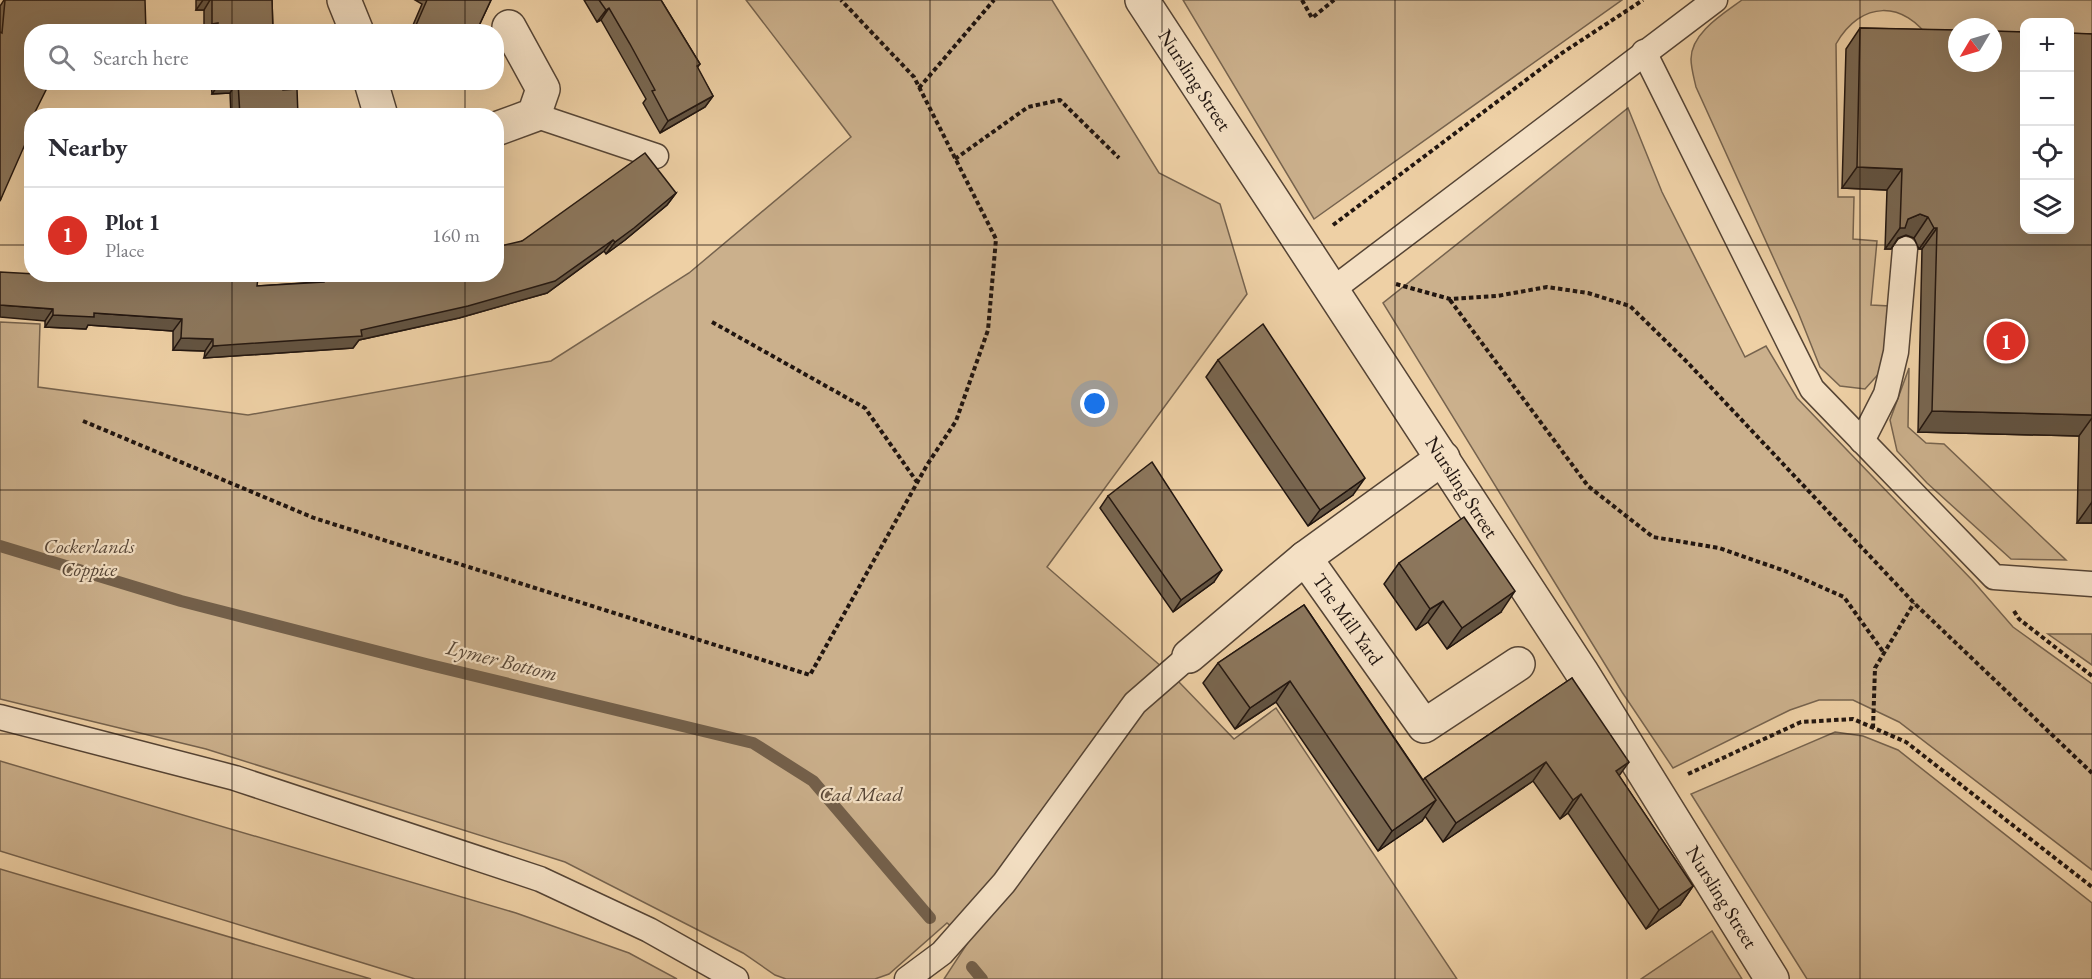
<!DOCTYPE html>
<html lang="en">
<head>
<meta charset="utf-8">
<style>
	:root { --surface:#fff; --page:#f7f7f7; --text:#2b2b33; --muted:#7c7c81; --line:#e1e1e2; --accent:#d93025 }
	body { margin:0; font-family:"EB Garamond",serif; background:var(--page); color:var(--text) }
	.controls { position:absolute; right:18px; top:18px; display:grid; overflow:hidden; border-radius:12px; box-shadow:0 6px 24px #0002 }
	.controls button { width:54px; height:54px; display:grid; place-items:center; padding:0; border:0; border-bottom:2px solid var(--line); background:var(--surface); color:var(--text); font:30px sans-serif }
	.compass { position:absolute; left:1948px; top:18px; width:54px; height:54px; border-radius:50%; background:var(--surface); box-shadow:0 6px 24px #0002; rotate:232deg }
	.you { position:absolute; left:1095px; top:404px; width:21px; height:21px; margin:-15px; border:4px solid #fff; border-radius:50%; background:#1a73e8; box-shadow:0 0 0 9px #1a73e833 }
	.badge { display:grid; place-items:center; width:39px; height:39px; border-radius:50%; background:var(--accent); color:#fff; font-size:20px; font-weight:700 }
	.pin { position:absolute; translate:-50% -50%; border:3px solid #fff; box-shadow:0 2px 6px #0006 }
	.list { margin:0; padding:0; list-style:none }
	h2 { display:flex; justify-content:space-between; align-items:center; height:78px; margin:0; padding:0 24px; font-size:26px }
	h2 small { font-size:20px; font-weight:400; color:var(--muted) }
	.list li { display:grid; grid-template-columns:39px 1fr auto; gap:18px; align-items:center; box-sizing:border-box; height:96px; padding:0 24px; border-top:2px solid var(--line) }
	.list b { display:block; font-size:22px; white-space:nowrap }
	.list p { margin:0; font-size:20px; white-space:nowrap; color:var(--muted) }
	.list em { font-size:20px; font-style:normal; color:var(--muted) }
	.icon { flex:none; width:33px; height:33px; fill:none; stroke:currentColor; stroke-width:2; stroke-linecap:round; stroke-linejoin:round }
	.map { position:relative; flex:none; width:2092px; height:979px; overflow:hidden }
	.search { position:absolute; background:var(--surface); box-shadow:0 6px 24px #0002; left:24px; top:24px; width:480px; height:66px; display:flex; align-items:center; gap:15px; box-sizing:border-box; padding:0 21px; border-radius:24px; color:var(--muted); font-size:22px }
	.panel { position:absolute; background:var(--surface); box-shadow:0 6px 24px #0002; left:24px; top:108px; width:480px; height:174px; border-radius:24px }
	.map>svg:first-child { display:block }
</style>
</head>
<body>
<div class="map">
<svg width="2092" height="979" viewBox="0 0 2092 979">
	<rect width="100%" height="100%" fill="#eed0a5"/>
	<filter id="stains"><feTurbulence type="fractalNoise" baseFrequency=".00333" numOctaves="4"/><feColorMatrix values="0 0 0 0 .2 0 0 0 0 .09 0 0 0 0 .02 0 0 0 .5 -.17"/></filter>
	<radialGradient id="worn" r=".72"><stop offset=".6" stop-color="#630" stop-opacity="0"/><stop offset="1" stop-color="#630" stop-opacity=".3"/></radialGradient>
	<g fill="#cbb08c" stroke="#76634e" stroke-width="1.5">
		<path d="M746,0H1052L1159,173L1220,204L1247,294L1047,567L1178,681L1234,739L1276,708L1457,979H944L969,941L947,923L889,974L875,979H786L775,975L743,953L565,862L206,749L0,699V322L40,324L38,387L248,415L551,361L689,273L851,137Z"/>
		<path d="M1183,0H1622L1314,219Z"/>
		<path d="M1742,0H2092V44H2070V22H2024V43H1993V27H1957V42L1931,41C1904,0 1861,0 1836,44L1838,197H1854L1853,239L1877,241L1871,305L1890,306L1883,369L1865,389L1840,386L1820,367L1798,312L1696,87C1694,78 1691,68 1691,59C1691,33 1723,14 1742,0Z"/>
		<path d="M1628,108L1662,192L1745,357L1766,346L1797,398L1973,581L2013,627L2092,684V870L1899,722L1853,700H1819L1790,710L1673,768L1622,692L1383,303Z"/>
		<path d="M1909,368L1908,427L1926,443L1944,444L2066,560L2011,559L1927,483L1897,451L1890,420Z"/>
		<path d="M2048,634H2092V665Z"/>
		<path d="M1835,732L1863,736L1898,750L2092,903V979H1807L1691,794Z"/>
		<path d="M0,761L516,913L629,953L677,979H415L0,851Z"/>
		<path d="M0,869L371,979H0Z"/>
		<path d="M1712,931L1742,979H1641Z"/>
	</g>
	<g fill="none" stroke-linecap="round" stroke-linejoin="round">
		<g stroke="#73604b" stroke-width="12">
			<path d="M0,546L181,601L426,664L753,743L813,781L930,918"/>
			<path d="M972,967L982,979"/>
		</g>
		<defs>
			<g id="lane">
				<path d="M1644,52L1812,389L1994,577L2092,584"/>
				<path d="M534,115L656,156"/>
				<path d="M1332,290L1715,0"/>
				<path d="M1862,441L1886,394L1896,352L1905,249"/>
				<path d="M0,717L235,778L540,879L649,930L736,979"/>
				<path d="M907,979L942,953L1004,883L1135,703L1189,656"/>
			</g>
			<g id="street">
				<path d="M344,0L357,32"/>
				<path d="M1142,0L1581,671L1772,979"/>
				<path d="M371,82L381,116"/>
				<path d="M496,129L534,115L543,89L509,27"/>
				<path d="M1443,458L1305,558L1424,726L1518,664"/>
				<path d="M1189,656L1305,558"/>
			</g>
		</defs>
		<use href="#lane" stroke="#554435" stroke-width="27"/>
		<use href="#street" stroke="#554435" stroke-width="36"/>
		<g stroke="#221610" stroke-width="4" stroke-dasharray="4.5 3" stroke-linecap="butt">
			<path d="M1302,0L1312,18L1334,0"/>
			<path d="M919,88L994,0"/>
			<path d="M955,159L1028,107L1060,100L1119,158"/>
			<path d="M1333,225L1562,53L1643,0"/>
			<path d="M1396,284L1450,299L1497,296L1547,287L1588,293L1630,306L1689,364L1914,603L2092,773"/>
			<path d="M1450,300L1588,486L1653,537L1719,548L1785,571L1844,597L1884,653"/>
			<path d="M712,322L865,408L917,482"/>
			<path d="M83,421L314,518L810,675L927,465L956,421L988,330L996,239L914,77L841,0"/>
			<path d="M2014,611L2019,619L2092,676"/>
			<path d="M1873,728L1875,668L1914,603"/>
			<path d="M1688,774L1801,722L1853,719L1906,742L2092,887"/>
		</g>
		<use href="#lane" stroke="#f4e0c4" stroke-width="24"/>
		<use href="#street" stroke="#f4e0c4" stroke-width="33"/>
	</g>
	<g fill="#786650" stroke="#221610" stroke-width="1.5">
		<path d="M4,0H145L32,32L25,131L0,201V6Z"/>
		<path d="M196,0H272L273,32H204V10H196Z"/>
		<path d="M415,0H491L476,32H410L422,4Z"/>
		<path d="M584,0H661L700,64L697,68L713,96L705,107L660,133L643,103L646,99L621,55L601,20L597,22Z"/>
		<path d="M1860,28L2092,34V523H2077L2079,436L1918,432L1922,249H1919L1914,238L1906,235L1898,239L1891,249H1885L1887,190L1842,188L1846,49Z"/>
		<path d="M211,82H283V90L298,116H231L230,93L212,94Z"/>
		<path d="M676,193L667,205L625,240L606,254L604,251L547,293L459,318L359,340L353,348L204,358L205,351L173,350V331L88,325L86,329L45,327V321L32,274L209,276L257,286L318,282L323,275L496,274L522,241Z"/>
		<path d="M1218,360L1353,495L1308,526L1206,377Z"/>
		<path d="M1108,496L1214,582L1173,612L1100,508Z"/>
		<path d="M1399,563L1501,612L1447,649L1428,622L1416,630L1384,584Z"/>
		<path d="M1304,605L1423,780L1425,778L1572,678L1619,776L1693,886L1680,905L1646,929L1568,813L1560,819L1533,781L1443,842L1425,816L1422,821L1378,851L1276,702L1235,729L1203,683L1218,663Z"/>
	</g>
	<g fill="#625341" stroke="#221610" stroke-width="1.5">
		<path d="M203,0H210L204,10H196Z"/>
		<path d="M609,8L601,20L597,22L606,10Z"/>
		<path d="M218,23L212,32H207L212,24Z"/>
		<path d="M220,82H237L230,93L212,94Z"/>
		<path d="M713,96L705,107L660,133L668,121Z"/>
		<path d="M1857,167L1902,169L1887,190L1842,188Z"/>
		<path d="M676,193L667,205L625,240L606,254L615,242Z"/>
		<path d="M1920,214L1928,217L1914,238L1906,235L1898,238L1891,249H1885L1900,228L1908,219Z"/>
		<path d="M1934,228H1937L1922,249H1919Z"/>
		<path d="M613,240L604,251L547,293L459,318L359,340L353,348L204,358L213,346L361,330Z"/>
		<path d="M0,305L53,309L45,321L0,317Z"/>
		<path d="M94,313L182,319L173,331L88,325L86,329L45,327L53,315Z"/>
		<path d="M181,338L213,339L205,351L173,350Z"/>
		<path d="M1932,411L2092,415V418L2079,436L1918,432Z"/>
		<path d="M1365,478L1353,495L1308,526L1320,510Z"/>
		<path d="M2092,502V523H2077Z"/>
		<path d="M1222,570L1214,582L1173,612L1181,600Z"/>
		<path d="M1515,591L1501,612L1447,649L1462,628Z"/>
		<path d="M1443,601L1428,622L1416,630L1430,609Z"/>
		<path d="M1290,681L1276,702L1235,729L1250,708Z"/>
		<path d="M1546,762L1533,781L1443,842L1456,823Z"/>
		<path d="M1629,762L1616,780V771Z"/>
		<path d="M1581,794L1568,813L1560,819L1573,800Z"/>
		<path d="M1436,800L1422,821L1378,851L1392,831Z"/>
		<path d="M1693,886L1680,905L1646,929L1659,910Z"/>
	</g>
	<g fill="#8c775d" stroke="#221610" stroke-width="1.5">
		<path d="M5,0H145L146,32H32V82H50L33,116H32V118L25,131L30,133L0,201V32L2,33Z"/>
		<path d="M212,0H272L273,32H218V23L212,24Z"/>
		<path d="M427,0H491L476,32H413Z"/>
		<path d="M599,0H661L700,64L697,66L713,96L668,121L652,91L655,90L630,44L609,8L606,10Z"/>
		<path d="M1860,28L1957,30V63H1993V31L2025,32V230H2070V33L2092,34V415L1932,411L1937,228H1934L1928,217L1920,214L1908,219L1905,228H1900L1902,169L1857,167Z"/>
		<path d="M238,82H283V90L297,89L298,116H240Z"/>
		<path d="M645,153L676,193L634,228L615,242L613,240L555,281L468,306L361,330L362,336L213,346V339L181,338L182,319L94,313V317L53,315V309L0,305V272L54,275L209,274V276L258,278L257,286L324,282L323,275L325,274H496V247L522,241Z"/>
		<path d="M1263,324L1365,478L1320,510L1218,360Z"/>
		<path d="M1152,462L1222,570L1181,600L1108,496Z"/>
		<path d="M1464,517L1515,591L1462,628L1443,601L1430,609L1399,563Z"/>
		<path d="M1304,605L1436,800L1392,831L1290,681L1250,708L1218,663Z"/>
		<path d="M1572,678L1629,762L1616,771L1693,886L1659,910L1581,794L1573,800L1546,762L1456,823L1425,778Z"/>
	</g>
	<path fill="none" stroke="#221610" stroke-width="1.5" stroke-opacity="0.55" d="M232,0V32M465,0V32M697,0V979M930,0V979M1162,0V979M1395,0V979M1627,0V979M1860,0V979M232,82V116M465,82V116M0,245H32M496,245H2092M232,274V979M465,274V979M0,490H2092M0,734H2092"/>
	<g text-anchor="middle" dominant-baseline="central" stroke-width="4.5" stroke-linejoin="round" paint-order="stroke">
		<g font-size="20" fill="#221610" stroke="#f4e0c4">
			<text transform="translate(1195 80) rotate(57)">Nursling Street</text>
			<text transform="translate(1462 487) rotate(57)">Nursling Street</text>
			<text transform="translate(1348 619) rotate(55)">The Mill Yard</text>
			<text transform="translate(1722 897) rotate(58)">Nursling Street</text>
		</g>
		<g font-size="20" font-style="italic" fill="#554435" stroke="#f4e0c4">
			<text x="89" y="546">Cockerlands<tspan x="89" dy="23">Coppice</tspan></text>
			<text x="861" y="794">Cad Mead</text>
		</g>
		<g font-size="21" font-style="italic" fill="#584737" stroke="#f4e0c4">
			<text transform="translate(502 660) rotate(14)">Lymer Bottom</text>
		</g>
	</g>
	<rect width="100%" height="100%" filter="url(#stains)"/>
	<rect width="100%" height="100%" fill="url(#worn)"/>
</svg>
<div class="controls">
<button>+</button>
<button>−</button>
<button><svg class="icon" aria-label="locate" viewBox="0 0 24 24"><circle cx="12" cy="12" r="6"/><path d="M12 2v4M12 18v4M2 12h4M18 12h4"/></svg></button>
<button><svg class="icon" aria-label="layers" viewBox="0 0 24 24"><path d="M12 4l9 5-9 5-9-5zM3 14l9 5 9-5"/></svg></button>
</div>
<svg class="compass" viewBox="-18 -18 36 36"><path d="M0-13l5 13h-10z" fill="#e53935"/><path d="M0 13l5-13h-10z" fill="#7c7c81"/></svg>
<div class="you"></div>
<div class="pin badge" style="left:2006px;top:341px">1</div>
<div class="search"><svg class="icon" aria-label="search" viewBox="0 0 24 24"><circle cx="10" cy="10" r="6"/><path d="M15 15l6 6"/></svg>Search here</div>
<section class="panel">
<h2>Nearby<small></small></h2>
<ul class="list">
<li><span class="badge">1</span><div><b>Plot 1</b><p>Place</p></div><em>160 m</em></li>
</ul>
</section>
</div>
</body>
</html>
